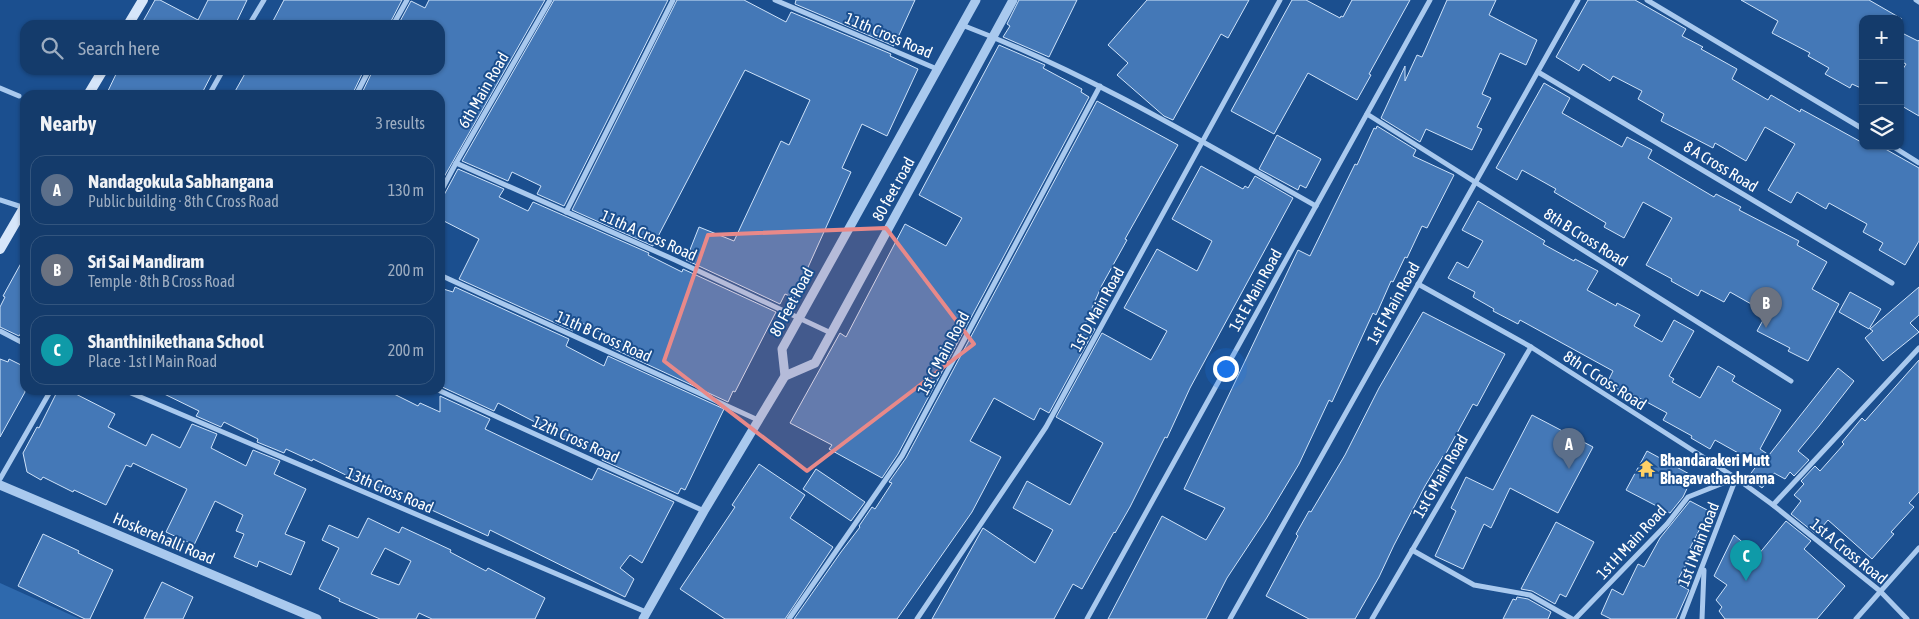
<!DOCTYPE html>
<html lang="en">
<head>
<meta charset="utf-8">
<style>
	:root { --surface:#143b6b; --page:#214673; --text:#f1f3f6; --muted:#9dadc1; --line:#33557e; --accent:#ffd166 }
	body { margin:0; font-family:"Asap Condensed",sans-serif; background:var(--page); color:var(--text) }
	.controls { position:absolute; right:15px; top:15px; display:grid; overflow:hidden; border-radius:10px; box-shadow:0 1px 4px #0004 }
	.controls button { width:45px; height:45px; display:grid; place-items:center; padding:0; border:0; border-bottom:1px solid var(--line); background:var(--surface); color:var(--text); font:25px sans-serif }
	.you { position:absolute; left:1225px; top:368px; width:18px; height:18px; margin:-12px; border:4px solid #fff; border-radius:50%; background:#1a73e8; box-shadow:0 0 0 8px #1a73e833 }
	.badge { display:grid; place-items:center; width:32px; height:32px; border-radius:50%; background:var(--accent); color:#fff; font-size:16px; font-weight:700 }
	.pin { position:absolute; translate:-50% -41px; filter:drop-shadow(0 1px 2px #0008) }
	.pin::after { content:''; position:absolute; top:26px; width:18px; height:15px; background:inherit; clip-path:polygon(0 0,100% 0,50% 100%) }
	.list { margin:0; padding:0; list-style:none }
	h2 { display:flex; justify-content:space-between; align-items:center; height:65px; margin:0; padding:0 20px; font-size:21px }
	h2 small { font-size:16px; font-weight:400; color:var(--muted) }
	.list li { display:grid; grid-template-columns:32px 1fr auto; gap:15px; align-items:center; box-sizing:border-box; height:70px; margin:0 10px 10px; padding:0 10px; border:1px solid var(--line); border-radius:15px }
	.list b { display:block; font-size:19px; white-space:nowrap }
	.list p { margin:0; font-size:16px; white-space:nowrap; color:var(--muted) }
	.list em { font-size:16px; font-style:normal; color:var(--muted) }
	.icon { flex:none; width:28px; height:28px; fill:none; stroke:currentColor; stroke-width:2; stroke-linecap:round; stroke-linejoin:round }
	.map { position:relative; flex:none; width:1919px; height:619px; overflow:hidden }
	.search { position:absolute; background:var(--surface); box-shadow:0 1px 4px #0004; left:20px; top:20px; width:425px; height:55px; display:flex; align-items:center; gap:12px; box-sizing:border-box; padding:0 18px; border-radius:15px; color:var(--muted); font-size:19px }
	.panel { position:absolute; background:var(--surface); box-shadow:0 1px 4px #0004; left:20px; top:90px; width:425px; height:305px; border-radius:15px }
	.map>svg:first-child { display:block }
</style>
</head>
<body>
<div class="map">
<svg width="1919" height="619" viewBox="0 0 1919 619">
	<rect width="100%" height="100%" fill="#1b4f8f"/>
	<path fill="#2e69ad" d="M0,583L80,619H0Z"/>
	<g fill="#4478b7" stroke="#cfe3fa" fill-rule="evenodd">
		<path d="M155,0H160L198,20L208,0H247L235,25H141Z"/>
		<path d="M284,0H402L389,25H281L273,21Z"/>
		<path d="M429,0H545L440,184V95H361L373,70H440V25H398L411,1L425,8Z"/>
		<path d="M554,0H668L564,206L537,194L541,186L512,172L508,181L462,161Z"/>
		<path d="M677,0H744L786,22L791,12L891,54L890,56L918,69L887,136L862,124L842,168L851,172L800,285L794,298L785,294L780,304L686,260L699,227L734,241L781,141L789,145L810,100L745,70L653,246L572,210Z"/>
		<path d="M796,0H915L894,46L795,4Z"/>
		<path d="M1019,0H1077L1049,57L1003,37L1010,26L1007,24Z"/>
		<path d="M1147,0H1249L1228,38L1221,34L1173,120L1164,116L1117,75L1128,63L1108,45Z"/>
		<path d="M1292,0H1306L1340,18L1341,16L1343,17L1352,0H1410L1369,74L1371,75L1357,100L1308,73L1274,134L1231,111Z"/>
		<path d="M1447,0H1496L1489,15L1537,40L1526,65L1500,53L1482,94L1491,98L1477,127L1482,129L1472,150L1426,129L1420,142L1381,118L1405,66V81L1417,55L1422,57Z"/>
		<path d="M1588,0H1635L1686,29L1682,36L1703,47L1701,49L1737,69L1732,79L1768,100L1771,95L1800,112L1801,109L1863,143V146H1880L1919,168V241L1905,265L1879,250L1883,243L1863,232L1867,224L1829,203L1826,209L1797,192L1791,203L1768,190L1795,144L1765,127L1746,161L1715,143L1713,148L1661,121L1664,114L1638,99L1642,91L1613,76L1610,81L1583,64L1579,71L1556,57Z"/>
		<path d="M1741,0H1869L1902,19H1863V89L1852,84L1850,88L1825,74L1829,68L1808,56L1810,53L1772,33L1778,21Z"/>
		<path d="M1900,32L1918,41L1919,40V116L1900,105V74L1906,64L1900,61Z"/>
		<path d="M999,45L1045,65L1043,68L1082,89L1081,92L1089,97L898,454L882,478L829,449L832,445L790,423L840,333L846,337L905,224L946,246L962,218L919,195Z"/>
		<path d="M118,70H214L201,95H106Z"/>
		<path d="M247,70H364L352,95H233Z"/>
		<path d="M1544,83L1570,98L1562,113L1622,147L1627,137L1652,150L1648,158L1714,197L1716,194L1741,207L1739,210L1799,241L1797,245L1827,262L1812,289L1839,304L1808,361L1788,351L1790,348L1757,331L1767,313L1730,292L1724,302L1701,290L1698,296L1671,281L1672,279L1646,265L1672,218L1643,202L1624,238L1604,227L1606,223L1554,192L1556,189L1522,170L1517,180L1496,168Z"/>
		<path d="M1097,101L1178,145L1125,239L1127,240L1102,285L1092,308L1093,309L1085,324L1095,329L1049,413L1040,408L1034,420L994,398L970,441L1001,457L972,512L897,619H794L841,552L860,527L859,526L872,507L875,509L892,483L889,482L906,458Z"/>
		<path d="M1377,126L1416,150L1413,156L1454,175L1427,228L1422,226L1407,258L1405,257L1393,282L1391,281L1376,315L1373,313L1332,402L1329,400L1299,464L1266,519L1227,578L1206,619H1108L1162,516L1206,540L1225,508L1184,489L1298,250L1310,256L1355,164L1357,165L1374,128L1376,129Z"/>
		<path d="M1277,135L1321,159L1306,188L1300,185L1298,190L1259,169Z"/>
		<path d="M1201,166L1243,189L1245,186L1248,188L1255,176L1293,198L1190,388L1167,438L1165,437L1130,507L1115,533L1114,532L1082,589L1073,584L1054,619H932L983,528L1035,563L1053,530L1013,508L1027,481L1070,505L1103,443L1056,417L1102,333L1151,360L1167,331L1124,308L1157,249L1197,271L1212,241L1172,219Z"/>
		<path d="M458,169L504,189L499,197L528,211L533,202L649,253L648,255L682,272L683,269L776,312L735,392L733,391L728,402L612,348L616,340L578,321L573,331L459,279L479,239L440,219V197L444,195Z"/>
		<path d="M1478,201L1545,241L1543,244L1574,261L1575,259L1598,271L1587,290L1616,306L1617,303L1640,315L1634,326L1662,342L1674,320L1694,331L1669,376L1674,379L1672,382L1700,398L1718,366L1735,376L1732,381L1781,410L1760,449L1769,455L1838,368L1854,381L1819,426L1798,451L1809,460L1794,476L1790,472L1785,479L1774,473L1762,488L1748,477L1758,464L1715,440L1710,449L1691,438L1692,436L1663,420L1667,413L1630,393L1629,395L1607,383L1613,371L1520,320L1518,324L1493,311L1494,309L1473,297L1475,292L1448,278L1457,262L1468,268L1483,241L1462,230Z"/>
		<path d="M25,256V335L21,333L19,336L0,327V307L5,297L3,296Z"/>
		<path d="M455,287L569,339L566,346L604,366L608,356L724,409L685,490L681,488L678,494L602,460L603,457L498,403L494,411L440,386V288L453,292Z"/>
		<path d="M1919,287V315L1910,323L1919,332L1883,361L1865,338L1873,331L1870,329Z"/>
		<path d="M1850,292L1881,309L1869,329L1839,312Z"/>
		<path d="M1423,312L1505,354L1477,406L1473,404L1444,457L1443,456L1425,486L1394,545L1379,577L1355,619H1309L1266,596L1298,536L1296,534L1309,511L1311,512L1345,455L1379,388Z"/>
		<path d="M0,359L8,362L9,359L25,367V392L0,437Z"/>
		<path d="M1919,360V492L1909,503L1914,507L1891,532L1894,534L1872,559L1828,520L1816,534L1791,514L1801,501L1794,495L1804,484L1801,481L1815,466L1820,471L1844,444L1842,442L1862,418L1865,421Z"/>
		<path d="M58,390H68L115,414L108,427L146,446L152,434L180,448L192,424L217,434L211,448L246,466L253,450L280,461L274,474L306,489L285,534L305,542L291,575L259,561L257,567L234,557L244,534L236,531L243,515L215,501L194,545L166,532L187,489L133,463L131,467L126,465L106,505L74,490L73,492L43,477L41,480L27,472L23,453L37,427L39,428Z"/>
		<path d="M156,390H386L418,406L420,403L440,412V396L490,419L485,429L592,480L598,468L674,502L642,563L630,555L620,568L634,579L625,597L490,530L488,536L423,506L422,509L378,487L355,477L354,479L313,459L312,461L286,449L284,453L257,442L258,439L224,422L221,427L196,416L199,411Z"/>
		<path d="M1532,415L1593,447L1558,513L1510,488L1491,528L1484,524L1463,569L1435,556L1456,511L1451,508L1466,477L1493,490Z"/>
		<path d="M1647,451L1693,476L1683,497L1670,513L1626,490Z"/>
		<path d="M759,464L805,495L790,518L833,547L785,619H725L680,589L735,507L732,505Z"/>
		<path d="M816,469L865,502L851,521L803,489Z"/>
		<path d="M1690,501L1709,511L1690,548L1694,550L1676,583L1689,590L1676,619H1611L1601,614L1612,589L1623,595L1638,564L1644,567L1660,538Z"/>
		<path d="M368,518L399,533L402,527L451,550L450,552L486,571L488,568L545,598L535,619H432L419,613L416,619H380L339,601L340,599L319,589L339,548L322,540L329,525L358,538ZM385,548L411,561L399,585L371,574Z"/>
		<path d="M1786,521L1811,541L1804,549L1845,586L1817,619H1725L1719,611L1722,607L1716,600L1727,585L1714,576L1734,535L1758,555Z"/>
		<path d="M1556,522L1594,542L1566,597L1560,594L1555,604L1532,591L1521,589Z"/>
		<path d="M43,534L79,551L78,553L113,570L90,619H85L18,586Z"/>
		<path d="M162,582L193,597L183,619H144Z"/>
		<path d="M1517,597L1528,599L1551,612L1548,619H1503L1513,599L1516,600Z"/>
	</g>
	<g fill="none" stroke-linecap="round" stroke-linejoin="round">
		<g stroke="#a9c9ee" stroke-width="5">
			<path d="M775,0L937,69"/>
			<path d="M1647,0L1863,129"/>
			<path d="M1916,0L1919,2"/>
			<path d="M249,25L264,0"/>
			<path d="M393,25L407,0"/>
			<path d="M962,25C1086,72 1201,141 1316,206"/>
			<path d="M1538,72L1892,283"/>
			<path d="M0,88L19,96"/>
			<path d="M209,95L223,70"/>
			<path d="M356,95L369,70"/>
			<path d="M1367,114L1791,381"/>
			<path d="M1892,146L1919,163"/>
			<path d="M456,163L675,260L831,333"/>
			<path d="M440,193L456,163L550,0"/>
			<path d="M0,200L25,208"/>
			<path d="M566,212L673,0"/>
			<path d="M440,275L758,420"/>
			<path d="M1418,284L1531,347L1736,478L1773,505L1880,591L1907,619"/>
			<path d="M0,331L25,344"/>
			<path d="M124,390L646,612"/>
			<path d="M438,390L704,511"/>
			<path d="M0,479L51,390"/>
			<path d="M1773,505L1919,348"/>
			<path d="M1412,550L1474,585L1530,595L1572,619"/>
			<path d="M789,619L902,456L1100,86"/>
			<path d="M917,619L1046,427L1280,0"/>
			<path d="M1087,619L1430,0"/>
			<path d="M1230,619L1578,0"/>
			<path d="M1372,619L1531,347"/>
			<path d="M1575,619L1667,524L1688,497L1736,478"/>
			<path d="M1682,619L1736,478"/>
			<path d="M1702,619L1704,570"/>
			<path d="M1856,619L1919,548"/>
		</g>
		<g stroke="#a9c9ee" stroke-width="9">
			<path d="M785,376L815,363L1013,0"/>
			<path d="M0,485L317,619"/>
			<path d="M643,619L704,511L785,376L782,349L976,0"/>
		</g>
		<g stroke="#d6e6fa" stroke-width="10">
			<path d="M128,25L143,0"/>
			<path d="M88,95L103,70"/>
			<path d="M0,249L25,206"/>
		</g>
	</g>
	<path fill="#e88989" fill-opacity="0.2" stroke="#e88989" stroke-width="4" stroke-linejoin="round" d="M886,228L974,344L807,471L664,361L708,235Z"/>
	<defs>
		<symbol id="temple-bare" viewBox="-9 -9 18 18"><path d="M0-6L5-2H3V0L6.5 2.5H4V6H1.5V3h-3V6H-4V2.5H-6.5L-3 0V-2H-5Z" fill="#ffd166" stroke="#1b4f8f" stroke-width="2.5" paint-order="stroke"/></symbol>
	</defs>
	<g fill-rule="evenodd">
		<use href="#temple-bare" x="1634" y="456" width="25" height="25"/>
	</g>
	<g text-anchor="middle" dominant-baseline="central" stroke-width="4" stroke-linejoin="round" paint-order="stroke">
		<g font-size="16" fill="#fff" stroke="#1b4f8f">
			<text transform="translate(889 35) rotate(23)">11th Cross Road</text>
			<text transform="translate(483 90) rotate(-60)">6th Main Road</text>
			<text transform="translate(1721 166) rotate(31)">8 A Cross Road</text>
			<text transform="translate(893 189) rotate(-61)">80 feet road</text>
			<text transform="translate(649 235) rotate(24)">11th A Cross Road</text>
			<text transform="translate(1586 237) rotate(32)">8th B Cross Road</text>
			<text transform="translate(1255 290) rotate(-61)">1st E Main Road</text>
			<text transform="translate(791 302) rotate(-62)">80 Feet Road</text>
			<text transform="translate(1393 303) rotate(-61)">1st F Main Road</text>
			<text transform="translate(1097 309) rotate(-61)">1st D Main Road</text>
			<text transform="translate(604 336) rotate(24)">11th B Cross Road</text>
			<text transform="translate(943 353) rotate(-62)">1st C Main Road</text>
			<text transform="translate(1605 380) rotate(33)">8th C Cross Road</text>
			<text transform="translate(576 439) rotate(24)">12th Cross Road</text>
			<text transform="translate(1440 476) rotate(-60)">1st G Main Road</text>
			<text transform="translate(390 490) rotate(23)">13th Cross Road</text>
			<text transform="translate(164 538) rotate(23)">Hoskerehalli Road</text>
			<text transform="translate(1631 542) rotate(-47)">1st H Main Road</text>
			<text transform="translate(1698 544) rotate(-69)">1st I Main Road</text>
			<text transform="translate(1849 551) rotate(39)">1st A Cross Road</text>
		</g>
		<g font-size="16" font-weight="bold" fill="#fff" stroke="#1b4f8f" text-anchor="start">
			<text x="1660" y="460">Bhandarakeri Mutt<tspan x="1660" dy="18">Bhagavathashrama</tspan></text>
		</g>
	</g>
</svg>
<div class="controls">
<button>+</button>
<button>−</button>
<button><svg class="icon" aria-label="layers" viewBox="0 0 24 24"><path d="M12 4l9 5-9 5-9-5zM3 14l9 5 9-5"/></svg></button>
</div>
<div class="you"></div>
<div class="pin badge" style="left:1569px;top:469px;background:#5c6f8a">A</div>
<div class="pin badge" style="left:1766px;top:328px;background:#6b7280">B</div>
<div class="pin badge" style="left:1746px;top:581px;background:#0f9aa8">C</div>
<div class="search"><svg class="icon" aria-label="search" viewBox="0 0 24 24"><circle cx="10" cy="10" r="6"/><path d="M15 15l6 6"/></svg>Search here</div>
<section class="panel">
<h2>Nearby<small>3 results</small></h2>
<ul class="list">
<li><span class="badge" style="background:#5c6f8a">A</span><div><b>Nandagokula Sabhangana</b><p>Public building · 8th C Cross Road</p></div><em>130 m</em></li>
<li><span class="badge" style="background:#6b7280">B</span><div><b>Sri Sai Mandiram</b><p>Temple · 8th B Cross Road</p></div><em>200 m</em></li>
<li><span class="badge" style="background:#0f9aa8">C</span><div><b>Shanthinikethana School</b><p>Place · 1st I Main Road</p></div><em>200 m</em></li>
</ul>
</section>
</div>
</body>
</html>
